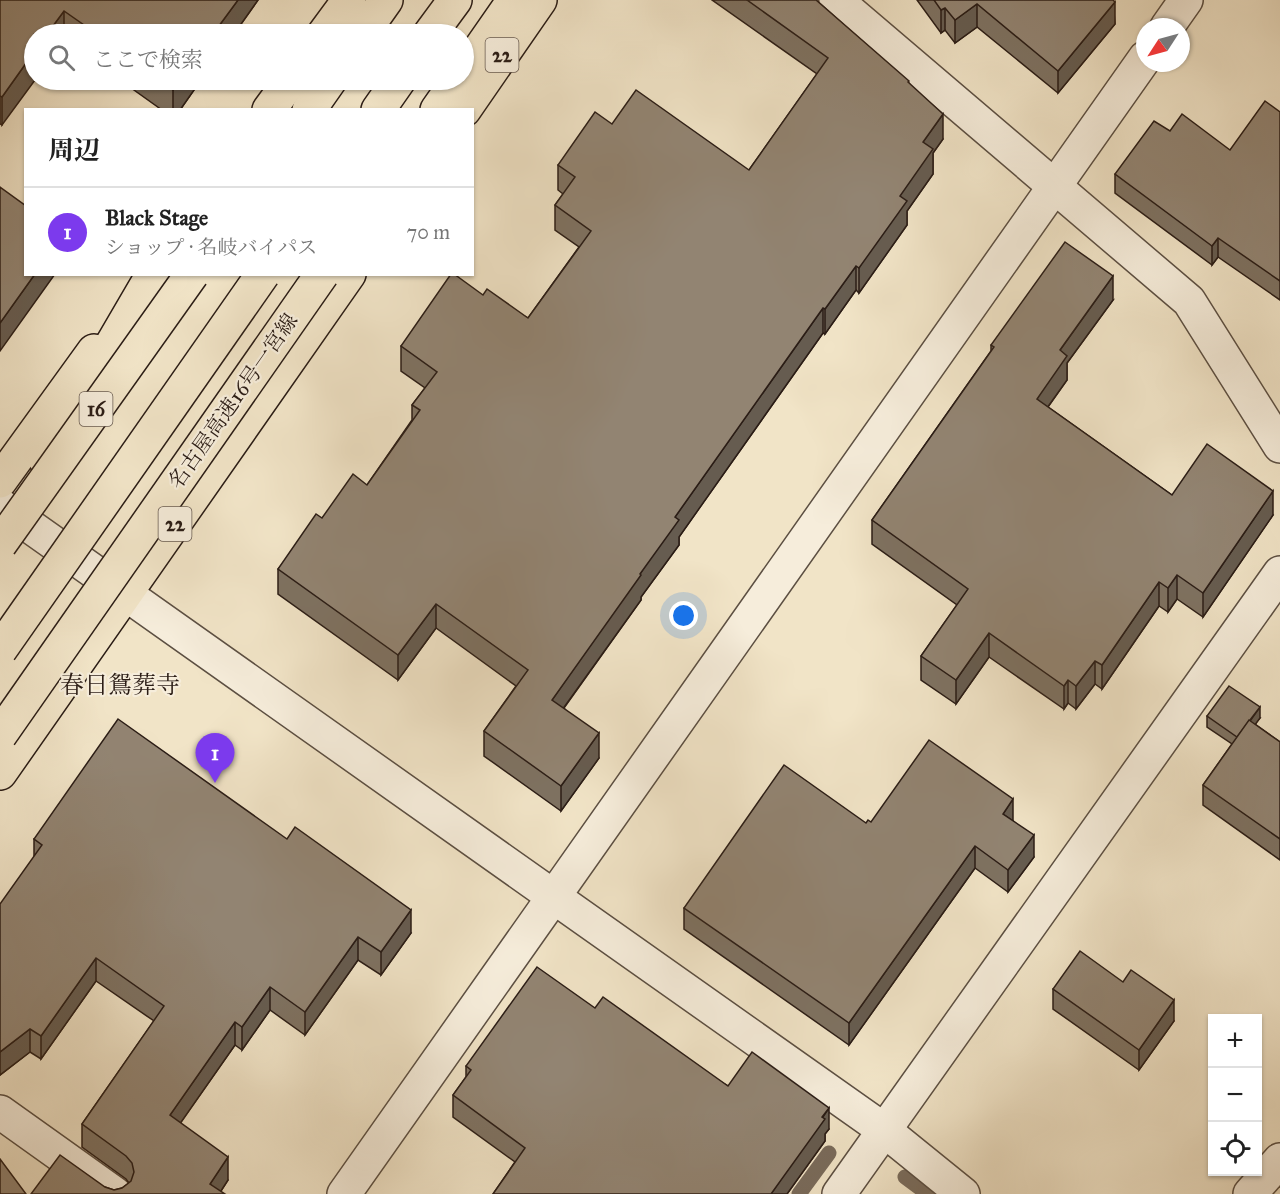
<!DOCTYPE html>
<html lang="ja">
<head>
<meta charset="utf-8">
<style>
	:root { --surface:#fff; --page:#f6f6f6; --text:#222; --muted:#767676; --line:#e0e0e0; --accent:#7c3aed }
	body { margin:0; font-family:"IM FELL Great Primer","Noto Serif JP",serif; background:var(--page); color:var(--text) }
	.controls { position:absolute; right:18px; bottom:18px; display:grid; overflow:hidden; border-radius:0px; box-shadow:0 2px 4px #0004 }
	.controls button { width:54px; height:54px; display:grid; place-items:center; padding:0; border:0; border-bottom:2px solid var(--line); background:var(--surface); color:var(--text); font:30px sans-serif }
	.compass { position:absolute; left:1136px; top:18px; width:54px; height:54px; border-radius:50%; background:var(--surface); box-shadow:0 2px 4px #0004; rotate:234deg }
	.you { position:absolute; left:684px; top:616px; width:21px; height:21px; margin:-15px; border:4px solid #fff; border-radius:50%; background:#1a73e8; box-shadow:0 0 0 9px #1a73e833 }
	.badge { display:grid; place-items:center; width:39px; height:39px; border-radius:50%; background:var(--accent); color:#fff; font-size:20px; font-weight:700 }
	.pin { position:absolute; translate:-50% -50px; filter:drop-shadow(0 2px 3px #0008) }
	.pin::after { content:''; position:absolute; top:32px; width:21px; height:18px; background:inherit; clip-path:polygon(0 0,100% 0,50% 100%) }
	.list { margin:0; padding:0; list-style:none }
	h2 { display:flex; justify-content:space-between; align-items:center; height:78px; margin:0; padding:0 24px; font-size:26px }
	h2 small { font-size:20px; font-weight:400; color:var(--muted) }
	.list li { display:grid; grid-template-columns:39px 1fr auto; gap:18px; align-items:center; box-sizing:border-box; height:90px; padding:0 24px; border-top:2px solid var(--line) }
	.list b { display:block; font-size:22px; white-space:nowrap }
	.list p { margin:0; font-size:20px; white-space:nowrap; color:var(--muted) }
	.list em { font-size:20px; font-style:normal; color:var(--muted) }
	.icon { flex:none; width:33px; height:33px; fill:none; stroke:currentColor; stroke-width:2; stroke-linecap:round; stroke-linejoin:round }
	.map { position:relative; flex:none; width:1280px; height:1194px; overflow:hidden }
	.search { position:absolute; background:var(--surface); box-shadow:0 2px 4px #0004; left:24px; top:24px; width:450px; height:66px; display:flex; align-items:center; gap:15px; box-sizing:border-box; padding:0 21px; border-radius:33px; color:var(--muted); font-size:22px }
	.panel { position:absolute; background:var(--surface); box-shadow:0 2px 4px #0004; left:24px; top:108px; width:450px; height:168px; border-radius:0px }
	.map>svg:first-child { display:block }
</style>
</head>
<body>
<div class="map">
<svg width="1280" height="1194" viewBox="0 0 1280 1194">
	<rect width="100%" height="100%" fill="#f1e4c7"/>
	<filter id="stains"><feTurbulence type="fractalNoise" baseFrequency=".00333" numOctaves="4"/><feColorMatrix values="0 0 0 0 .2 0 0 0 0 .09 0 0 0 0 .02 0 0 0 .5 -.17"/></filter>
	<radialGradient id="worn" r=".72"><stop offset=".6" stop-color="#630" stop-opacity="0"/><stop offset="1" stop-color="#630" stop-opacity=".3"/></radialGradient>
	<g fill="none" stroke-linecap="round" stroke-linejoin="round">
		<g stroke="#7a6c5c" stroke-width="15">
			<path d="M905,1177L928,1194"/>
			<path d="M799,1194L829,1153"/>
		</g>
		<defs>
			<g id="minor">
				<path d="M836,0L1189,301L1280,446"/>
				<path d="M554,897L884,1130L963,1194"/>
				<path d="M0,1112L115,1194"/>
				<path d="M839,1194L1280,573"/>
				<path d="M1250,1194L1280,1160"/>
			</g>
			<g id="tertiary">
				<path d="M1167,27L1186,0"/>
				<path d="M0,505L554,897"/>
				<path d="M344,1194L1145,58"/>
			</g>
			<g id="trunk">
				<path d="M324,34L349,0"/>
				<path d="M269,110L291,80"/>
				<path d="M464,110L540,0"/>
				<path d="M0,481L94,351"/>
				<path d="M0,773L349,274"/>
			</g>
			<g id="motorway">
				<path d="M362,34L386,0"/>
				<path d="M430,34L455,0"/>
				<path d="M464,72L514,0"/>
				<path d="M309,110L330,80"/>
				<path d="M378,110L399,80"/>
				<path d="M437,110L458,80"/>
				<path d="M45,459L153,274"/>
			</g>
		</defs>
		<use href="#minor" stroke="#5c4f42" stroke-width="36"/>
		<use href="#tertiary" stroke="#5c4f42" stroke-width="36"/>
		<use href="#trunk" stroke="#2b1d16" stroke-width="36"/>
		<use href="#motorway" stroke="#2b1d16" stroke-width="36"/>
		<use href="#minor" stroke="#f6eddb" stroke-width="33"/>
		<use href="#tertiary" stroke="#f6eddb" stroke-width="33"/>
		<use href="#trunk" stroke="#f1e4c7" stroke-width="33"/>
		<use href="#motorway" stroke="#f1e4c7" stroke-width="33"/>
		<defs>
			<g id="motorway-bridge">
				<path d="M0,544L192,274"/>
				<path d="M0,650L263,274"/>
				<path d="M0,735L322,274"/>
			</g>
		</defs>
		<use href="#motorway-bridge" stroke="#2b1d16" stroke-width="36" stroke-linecap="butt"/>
		<use href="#motorway-bridge" stroke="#f1e4c7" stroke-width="33"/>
	</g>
	<g fill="#7e7262" stroke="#2b1d16" stroke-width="1.5">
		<path d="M0,0H258L234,34H34L2,125L0,124Z"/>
		<path d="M712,0H816L909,83L943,139L933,153V174L907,211V225L859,293L856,290L825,334L823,333L679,537V545L641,597V600L564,708L599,758L561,811L484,756V731L516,686L436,628L398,680L278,594V569L322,518L367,485L412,420V405L425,388L401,371V346L483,295L528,318L579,247L555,230V205L563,194L558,190V165L749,170L817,74Z"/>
		<path d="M917,0H1113L1115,24L1058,93L977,27L955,43L945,30L941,33Z"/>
		<path d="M120,80H201L180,110H162Z"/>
		<path d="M1280,112V300L1218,257L1212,265L1115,193V174L1230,150Z"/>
		<path d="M1113,300L1067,363V380L1048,407L1172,495L1273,515L1203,617L1177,599L1168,612L1159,606L1102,689L1095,684L1076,709L1068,703L1064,709L989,657L956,704L921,680V656L957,605L872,544V520L991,351V345Z"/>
		<path d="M1207,716L1260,718L1255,724L1280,742V860L1203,805V785L1232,744L1207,727Z"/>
		<path d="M1013,821L1034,857L1008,892L975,868L849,1045L684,929V908L866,823L871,822Z"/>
		<path d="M34,839L411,933L381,975L358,960L305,1035L270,1010L242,1050L235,1045L180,1123L228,1180L221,1191L31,1194L105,1187L114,1190L122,1188L129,1183L126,1179L82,1147V1124L154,1021L96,981L41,1059L30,1052L0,1075L34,856Z"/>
		<path d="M1123,982L1174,1021L1139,1070L1053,1009V989Z"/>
		<path d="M595,1008L728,1086L829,1129L825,1134V1141L787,1194H493L515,1162L453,1117V1095L466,1077V1066Z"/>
	</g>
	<g fill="#665c50" stroke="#2b1d16" stroke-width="1.5">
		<path d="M238,0H258L234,34H213Z"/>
		<path d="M1115,2V24L1058,93V71Z"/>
		<path d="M977,4V27L955,43V20Z"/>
		<path d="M945,8V30L941,33V10Z"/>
		<path d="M64,11V34H47Z"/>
		<path d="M34,52L35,80L2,125V97Z"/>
		<path d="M181,80H201L180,110H173V90Z"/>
		<path d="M943,114V139L933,153V174L907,211V225L859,293V268L900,196L923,142Z"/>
		<path d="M1218,238V257L1212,265V246Z"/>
		<path d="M856,266V290L825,334V309Z"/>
		<path d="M35,274H55L0,351V323Z"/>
		<path d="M1113,276V300L1067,363V380L1037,422V399L1060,350Z"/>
		<path d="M823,308V333L679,537V545L641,597V600L552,724V700L640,574L675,517Z"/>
		<path d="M1273,491V515L1203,617V593Z"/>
		<path d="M1177,575V599L1168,612V588Z"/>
		<path d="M1159,582V606L1102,689V665Z"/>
		<path d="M436,604V628L398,680V655Z"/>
		<path d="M989,633V657L956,704V680Z"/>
		<path d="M1095,661V684L1076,709V686Z"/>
		<path d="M1068,680V703L1064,709V686Z"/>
		<path d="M1260,707V718L1238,748V738Z"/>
		<path d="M599,733V758L561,811V786Z"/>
		<path d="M1013,799V821L1003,814Z"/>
		<path d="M1034,835V857L1008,892V870Z"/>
		<path d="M975,846V868L849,1045V1023Z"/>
		<path d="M411,910V933L381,975V952Z"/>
		<path d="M358,937V960L305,1035V1012Z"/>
		<path d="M96,958V981L41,1059V1036Z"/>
		<path d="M270,987V1010L242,1050V1027Z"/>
		<path d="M1174,1000V1021L1139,1070V1050Z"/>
		<path d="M235,1022V1045L170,1138V1115Z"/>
		<path d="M30,1029V1052L0,1075V1052Z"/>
		<path d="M829,1108V1129L825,1134V1141L787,1194H771Z"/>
		<path d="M228,1157V1180L219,1194L210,1184Z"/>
	</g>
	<g fill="#928472" stroke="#2b1d16" stroke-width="1.5">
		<path d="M0,0H238L213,34H97L64,11L47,34H34V52L2,97L0,96Z"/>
		<path d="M747,0H816L909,81L908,82L943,114L923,142L933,149L900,196L907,201L859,268L856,266L825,309L823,308L675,517L679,520L640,574L641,575L552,700L599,733L561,786L484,731L528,670L436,604L398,655L278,569L316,514L322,518L353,474L367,485L420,410L412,405L437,372L401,346L451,274H454L483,295L487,289L528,318L591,231L555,205L575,177L558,165L595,112L612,124L636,90L749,170L828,58Z"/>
		<path d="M934,0H1113L1115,2L1058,71L977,4L955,20L945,8L941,10Z"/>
		<path d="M159,80H181L173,90Z"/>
		<path d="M1265,101L1280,112V281L1218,238L1212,246L1115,174L1154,121L1170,131L1182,114L1230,150Z"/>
		<path d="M0,187L26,206V274H35L0,323Z"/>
		<path d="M1065,242L1113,276L1060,350L1067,356L1037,399L1172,495L1207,444L1273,491L1203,593L1177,575L1168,588L1159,582L1102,665L1095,661L1076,686L1068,680L1064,686L989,633L956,680L921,656L968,589L872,520L994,347L991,345Z"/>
		<path d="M1229,686L1260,707L1237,737L1207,716Z"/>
		<path d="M118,719L287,839L295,827L411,910L381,952L358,937L305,1012L270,987L242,1027L235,1022L170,1115L228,1157L210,1184L225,1194H31L60,1155L105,1187L114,1190L122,1188L131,1181L134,1172L132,1163L126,1156L82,1124L164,1006L96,958L41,1036L30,1029L0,1052V904L42,845L34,839Z"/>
		<path d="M1249,720L1280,742V839L1203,785Z"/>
		<path d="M929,740L1013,799L1003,814L1034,835L1008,870L975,846L849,1023L684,908L784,765L866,823L868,820L871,822Z"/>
		<path d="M1080,951L1123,982L1131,970L1174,1000L1139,1050L1053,989Z"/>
		<path d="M537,967L595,1008L603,997L728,1086L752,1052L829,1108L822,1117L825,1119L771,1194H493L525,1148L453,1095L471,1070L466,1066Z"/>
		<path d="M0,1159L26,1194H0Z"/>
	</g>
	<g text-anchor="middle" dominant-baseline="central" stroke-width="4.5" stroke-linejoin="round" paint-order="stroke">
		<g fill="#f6eddb" stroke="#685b51" stroke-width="1.5">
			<rect x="485.5" y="38" width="33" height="34" rx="4.5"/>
			<rect x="79.5" y="392" width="33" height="34" rx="4.5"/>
			<rect x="158.5" y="507" width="33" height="34" rx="4.5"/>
		</g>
		<g font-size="20" font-weight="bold" fill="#2b1d16">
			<text x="502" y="55">22</text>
			<text x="96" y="409">16</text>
			<text x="175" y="524">22</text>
		</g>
		<g font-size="21" fill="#2b1d16" stroke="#f6eddb">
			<text transform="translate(233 401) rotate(-55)">名古屋高速16号一宮線</text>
		</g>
		<g font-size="24" fill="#2b1d16" stroke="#f6eddb">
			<text x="120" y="685">春日鴛葬寺</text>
		</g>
	</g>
	<rect width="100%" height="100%" filter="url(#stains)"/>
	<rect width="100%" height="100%" fill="url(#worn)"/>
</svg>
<div class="controls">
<button>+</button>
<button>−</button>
<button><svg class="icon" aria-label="locate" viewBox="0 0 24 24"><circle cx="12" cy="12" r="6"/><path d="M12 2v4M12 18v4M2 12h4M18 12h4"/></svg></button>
</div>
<svg class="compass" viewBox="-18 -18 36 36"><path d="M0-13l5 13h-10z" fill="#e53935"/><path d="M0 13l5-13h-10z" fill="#767676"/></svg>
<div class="you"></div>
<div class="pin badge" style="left:215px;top:783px">1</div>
<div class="search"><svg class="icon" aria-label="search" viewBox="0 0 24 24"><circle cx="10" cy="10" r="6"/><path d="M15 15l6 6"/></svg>ここで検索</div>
<section class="panel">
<h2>周辺<small></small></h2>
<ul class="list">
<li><span class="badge">1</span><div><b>Black Stage</b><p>ショップ · 名岐バイパス</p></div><em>70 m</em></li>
</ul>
</section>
</div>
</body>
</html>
